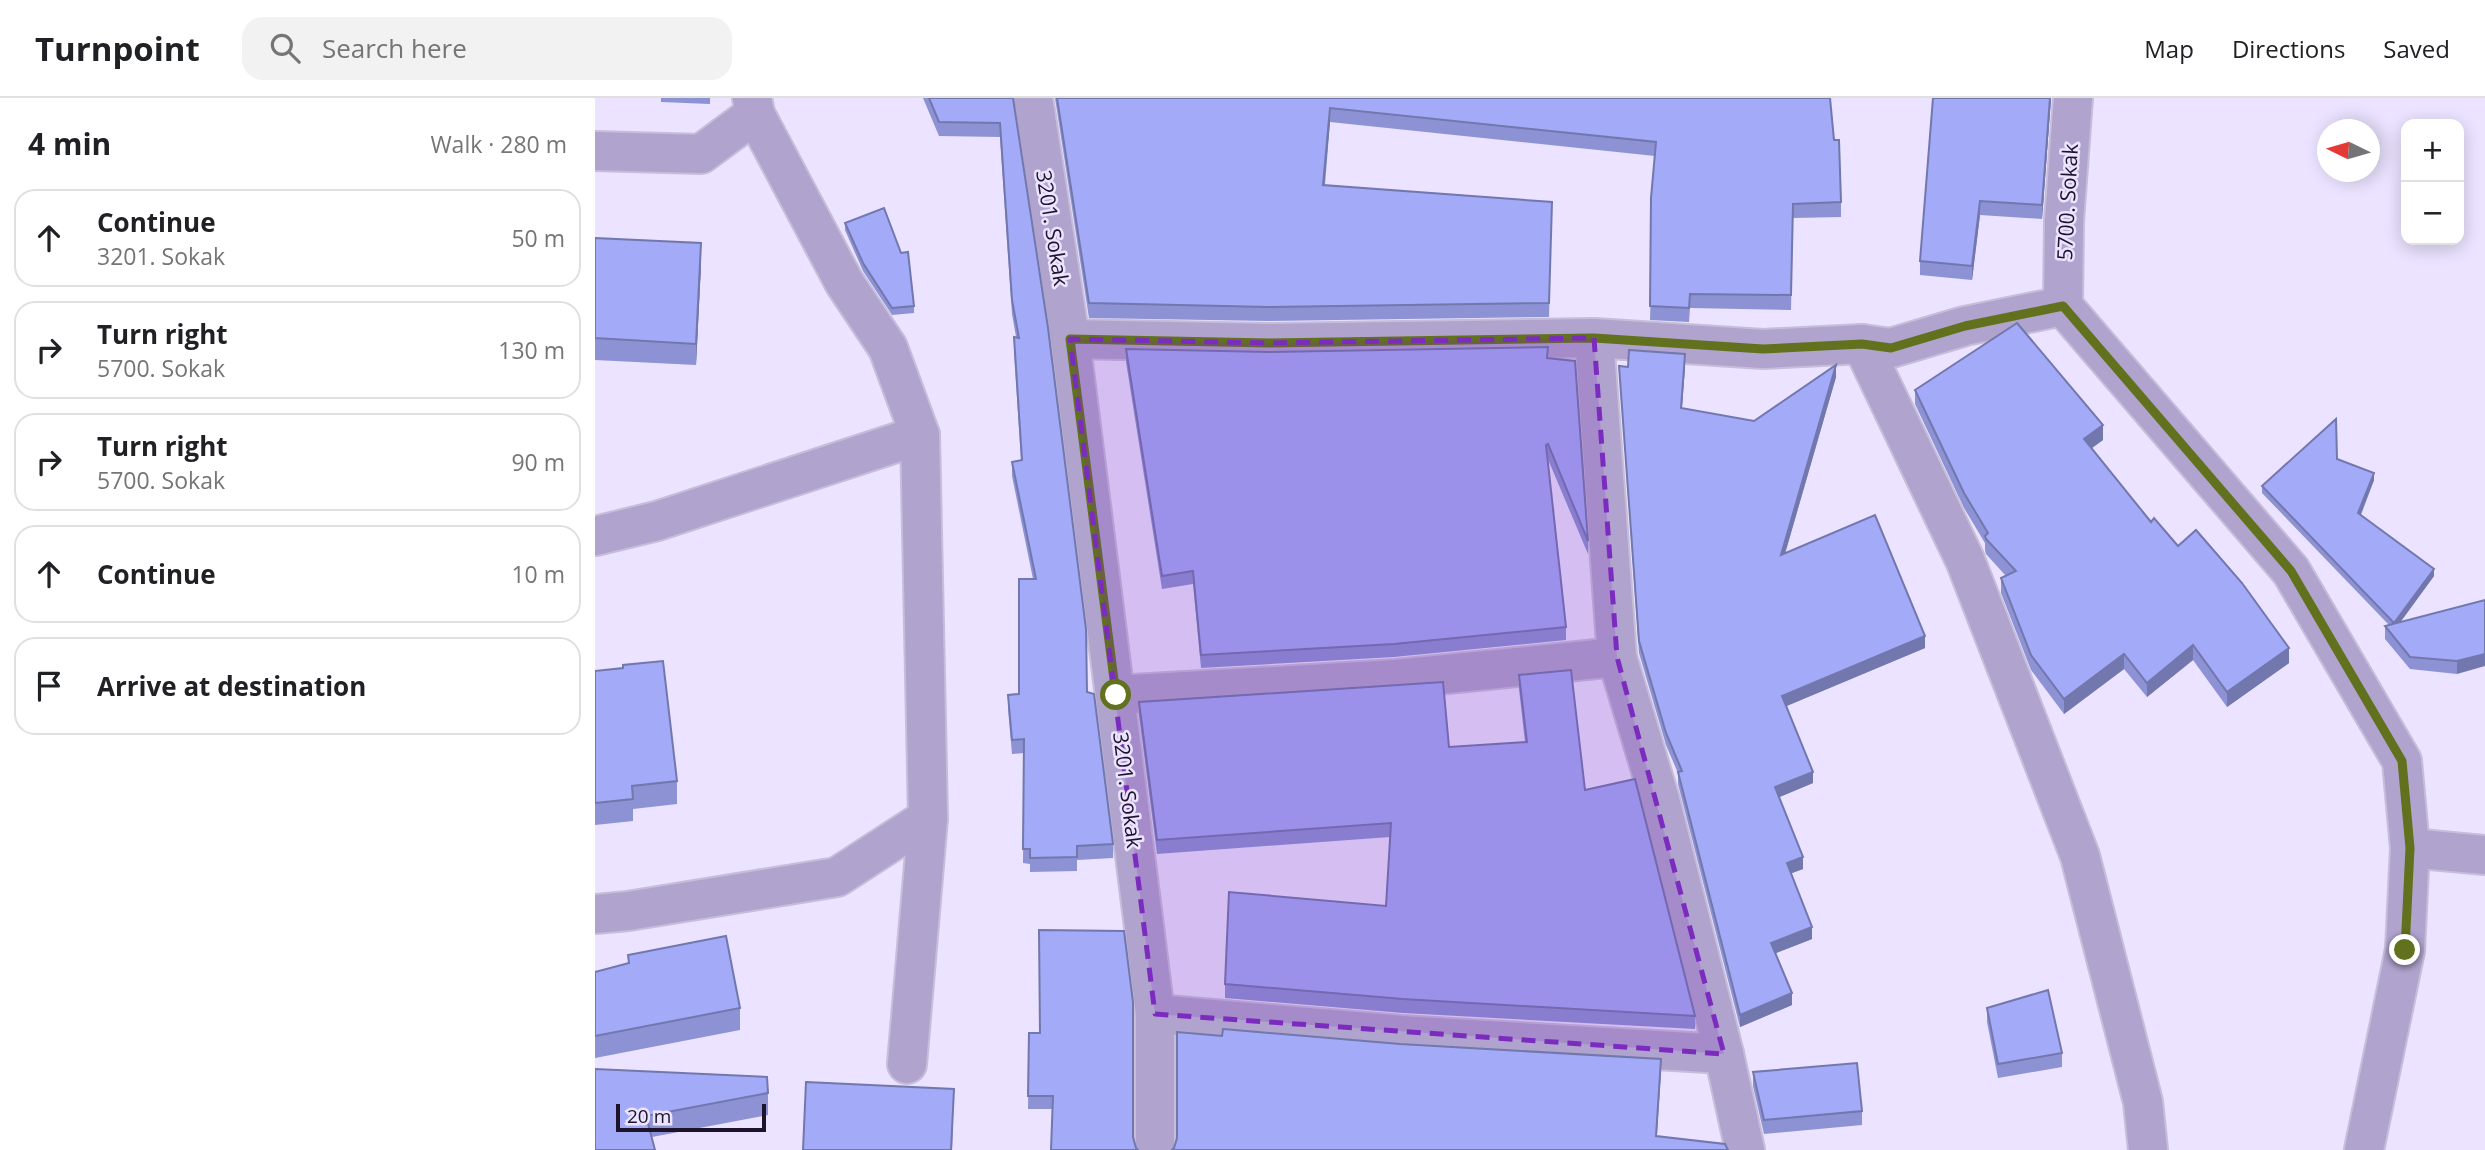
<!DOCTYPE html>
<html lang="en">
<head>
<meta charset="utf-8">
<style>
	:root { --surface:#fff; --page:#f2f2f2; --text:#202124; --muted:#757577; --line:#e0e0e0 }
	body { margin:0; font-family:"Open Sans",sans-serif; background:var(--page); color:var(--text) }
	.controls { position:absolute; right:21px; top:21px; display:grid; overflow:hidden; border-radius:14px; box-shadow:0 4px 18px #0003 }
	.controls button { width:63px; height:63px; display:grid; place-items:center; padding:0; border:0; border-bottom:2px solid var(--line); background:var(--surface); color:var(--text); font:35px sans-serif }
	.compass { position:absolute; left:1722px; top:21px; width:63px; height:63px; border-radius:50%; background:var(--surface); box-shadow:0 4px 18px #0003; rotate:275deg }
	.scale { position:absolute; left:21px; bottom:18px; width:150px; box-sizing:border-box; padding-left:7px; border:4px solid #1d142c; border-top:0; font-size:19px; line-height:24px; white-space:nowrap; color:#1d142c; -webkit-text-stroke:5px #ebe3ff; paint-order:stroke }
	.stop { position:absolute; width:21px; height:21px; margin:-16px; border:5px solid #62711d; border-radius:50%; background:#fff }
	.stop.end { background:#62711d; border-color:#fff; box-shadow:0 2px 7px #0008 }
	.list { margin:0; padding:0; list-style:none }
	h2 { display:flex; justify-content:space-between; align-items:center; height:91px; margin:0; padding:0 28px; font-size:30px }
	h2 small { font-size:23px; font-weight:400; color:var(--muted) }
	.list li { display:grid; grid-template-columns:46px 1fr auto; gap:21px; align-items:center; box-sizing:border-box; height:98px; margin:0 14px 14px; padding:0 14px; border:2px solid var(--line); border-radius:21px }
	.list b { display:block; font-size:26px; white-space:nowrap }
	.list p { margin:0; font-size:23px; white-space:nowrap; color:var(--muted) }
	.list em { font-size:23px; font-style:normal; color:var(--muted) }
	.icon { flex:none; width:38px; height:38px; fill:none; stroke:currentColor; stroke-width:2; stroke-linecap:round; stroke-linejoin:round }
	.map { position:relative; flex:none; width:1890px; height:1052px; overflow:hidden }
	header { display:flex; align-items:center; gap:42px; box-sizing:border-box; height:98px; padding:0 35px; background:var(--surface); border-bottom:2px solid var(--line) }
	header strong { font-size:33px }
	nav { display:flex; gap:38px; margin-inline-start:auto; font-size:24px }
	.search { width:490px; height:63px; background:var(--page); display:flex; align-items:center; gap:18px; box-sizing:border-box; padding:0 24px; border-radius:21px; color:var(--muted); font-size:26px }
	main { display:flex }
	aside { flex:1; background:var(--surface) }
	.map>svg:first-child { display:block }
</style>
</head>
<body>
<header>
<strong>Turnpoint</strong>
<div class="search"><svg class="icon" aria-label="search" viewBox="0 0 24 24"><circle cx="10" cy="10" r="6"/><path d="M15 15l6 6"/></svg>Search here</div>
<nav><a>Map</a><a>Directions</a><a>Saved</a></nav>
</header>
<main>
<aside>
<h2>4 min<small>Walk · 280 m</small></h2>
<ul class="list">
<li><svg class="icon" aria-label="ahead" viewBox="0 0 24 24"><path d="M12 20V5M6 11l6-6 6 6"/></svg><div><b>Continue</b><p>3201. Sokak</p></div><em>50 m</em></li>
<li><svg class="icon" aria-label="right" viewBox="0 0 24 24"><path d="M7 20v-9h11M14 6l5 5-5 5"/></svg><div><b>Turn right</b><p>5700. Sokak</p></div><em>130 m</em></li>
<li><svg class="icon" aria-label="right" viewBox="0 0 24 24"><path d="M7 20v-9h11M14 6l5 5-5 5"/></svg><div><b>Turn right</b><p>5700. Sokak</p></div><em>90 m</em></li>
<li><svg class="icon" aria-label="ahead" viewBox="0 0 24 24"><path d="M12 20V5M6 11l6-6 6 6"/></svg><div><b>Continue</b></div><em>10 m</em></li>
<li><svg class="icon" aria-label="arrive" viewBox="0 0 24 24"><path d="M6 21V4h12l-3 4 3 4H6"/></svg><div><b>Arrive at destination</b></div></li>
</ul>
</aside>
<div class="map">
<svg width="1890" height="1052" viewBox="0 0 1890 1052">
	<rect width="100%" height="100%" fill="#ebe3ff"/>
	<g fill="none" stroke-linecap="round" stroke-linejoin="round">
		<defs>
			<g id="minor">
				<path d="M157,0L160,16L249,184L293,250L325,337L333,720L312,966"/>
				<path d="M438,0L475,241L560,916V1052"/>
				<path d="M1478,0L1469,123L1468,208L1696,473L1807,663L1815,750L1890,757"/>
				<path d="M0,53L106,56L160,16"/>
				<path d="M999,240L1022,559L1065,702L1129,956L1150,1052"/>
				<path d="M475,241L674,245L999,240L1168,251L1267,246L1296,250L1370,228L1468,208"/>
				<path d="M1267,246L1370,462L1485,758L1548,1004L1553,1052"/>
				<path d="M0,438L62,423L325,337"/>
				<path d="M521,597L801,581L1022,559"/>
				<path d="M0,816L33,813L242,779L333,720"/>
				<path d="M560,916L806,937L1129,956"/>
				<path d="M1769,1052L1810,852L1815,750"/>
			</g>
		</defs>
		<use href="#minor" stroke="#c6bed9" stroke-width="42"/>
		<use href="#minor" stroke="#b0a3cd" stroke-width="38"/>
	</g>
	<g fill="#8c92d4">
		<path d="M66,0H115V6L66,4Z"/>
		<path d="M328,0H418L492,594L518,746V760L482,762V773L435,774V766L428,765L429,655L417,656L413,611V597L424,596L438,481L417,378V364L426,362L419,253V239H421L417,216L405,39L344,38Z"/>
		<path d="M460,0H1235L1246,104V119L1198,120L1196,212L1095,210L1094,224L1055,222L1060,58L735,24L730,87L957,104L954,219L674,223L494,220Z"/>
		<path d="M1456,0L1447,121L1385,117L1377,182L1325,177V163Z"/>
		<path d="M250,125L319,208V215L297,217L268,173L250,132Z"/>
		<path d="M0,140L106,167L101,267L0,262Z"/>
		<path d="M531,251L953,260L993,443V456L952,359L971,529V542L799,559L606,570L598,486L567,491L531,264Z"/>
		<path d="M1024,268L1033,269L1090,268L1087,310L1159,323L1241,279L1190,456L1330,550L1191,608L1218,685L1184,699L1208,771L1196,775L1217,841L1181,855L1197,907L1145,929L1083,686V675L1071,647L1044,555Z"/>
		<path d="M1320,292L1508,342L1496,350L1556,424L1583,448L1694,565L1632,609L1598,562L1552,599L1529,571L1469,616L1436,572L1406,495V480L1411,478L1391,456L1390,452V445L1369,410L1320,306Z"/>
		<path d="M1742,361L1779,382L1766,417L1839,478L1805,524L1890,502L1862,576L1815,571L1790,541V528L1794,527L1667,395V388Z"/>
		<path d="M0,573L82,683V706L38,711V723L0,727Z"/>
		<path d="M924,577L990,692L1100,918V931L808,915L630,900V886L791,808L795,739L562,756L544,618V604L854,649L930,644L924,591Z"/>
		<path d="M529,833L457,1011H433L434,935H445Z"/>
		<path d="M33,857L145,910V932L0,960V874L33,865Z"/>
		<path d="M1392,910L1467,955V969L1403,980L1392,924Z"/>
		<path d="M0,971L173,995V1017L57,1039Z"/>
		<path d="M1158,974L1267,1013V1027L1169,1036L1158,988Z"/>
	</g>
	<g fill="#7277ad">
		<path d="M1455,0H1456L1447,121V107Z"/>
		<path d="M735,10V24L728,101V87Z"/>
		<path d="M1385,103V117L1377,182V168Z"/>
		<path d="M106,145V167L101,267V246Z"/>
		<path d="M1090,256V268L1086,321V310Z"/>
		<path d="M1241,267V279L1186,469V457Z"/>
		<path d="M1508,327V342L1489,356V341Z"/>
		<path d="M1779,375V382L1763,423V415Z"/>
		<path d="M1839,471V478L1799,533V525Z"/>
		<path d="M1330,538V550L1187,610V598Z"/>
		<path d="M1598,547V562L1552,599V585Z"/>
		<path d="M1694,550V565L1632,609V594Z"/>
		<path d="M1529,556V571L1469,616V601Z"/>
		<path d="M1890,556V568L1862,576V563Z"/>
		<path d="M1218,674V685L1180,701V689Z"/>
		<path d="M1208,759V771L1192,777V765Z"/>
		<path d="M1217,829V841L1176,857V845Z"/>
		<path d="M1197,895V907L1145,929V917Z"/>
		<path d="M1066,961V974L1061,1051V1038Z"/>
		<path d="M359,991L357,1052H356Z"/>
	</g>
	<g fill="#a3aaf7" stroke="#7277ad" stroke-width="2">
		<path d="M334,0H418L453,230L491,531L492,594L499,596L518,746L482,748V759L435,760V751H428L429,641L417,642L413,597L424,596V481H441L417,364L427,362L419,239L424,240L417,202L405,25L344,24Z"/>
		<path d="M462,0H1235L1239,42H1244L1246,104L1198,106L1196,197L1095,196L1094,210L1055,208L1056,100L1061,44L735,10L728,87L957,104L954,205L674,209L494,205Z"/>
		<path d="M1338,0H1455L1447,107L1385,103L1377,168L1325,163Z"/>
		<path d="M289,110L306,155L313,154L319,208L297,210L268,165L250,125Z"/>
		<path d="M0,140L106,145L101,246L0,240Z"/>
		<path d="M1422,225L1508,327L1489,341L1556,424L1559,420L1583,448L1601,432L1647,485L1694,550L1632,594L1598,547L1552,585L1529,556L1469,601L1436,557L1406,480L1421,473L1391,441L1390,438L1393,435L1369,395L1320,292Z"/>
		<path d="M953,249L952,260L980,263L993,443L953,346L951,347L971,529L799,546L606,557L598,473L567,478L531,251L674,254Z"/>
		<path d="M1034,252L1090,256L1086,310L1159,323L1241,267L1186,457L1280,417L1330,538L1187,598L1218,674L1180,689L1208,759L1192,765L1217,829L1176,845L1197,895L1145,917L1083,674L1087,673L1071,635L1044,543L1024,268L1033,269Z"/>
		<path d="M1741,321L1742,361L1779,375L1763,415L1839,471L1799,525L1667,388Z"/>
		<path d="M1890,502V556L1862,563L1815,559L1790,528Z"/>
		<path d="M68,563L82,683L37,688L38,701L0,705V573L28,570V567Z"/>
		<path d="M976,572L990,692L1040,681L1100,918L808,901L630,886L634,794L791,808L796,725L562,742L544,604L848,584L854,649L932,644L924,577Z"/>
		<path d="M444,832L529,833L538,904V1039L541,1050L543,1052H456L458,998H433L434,935H445Z"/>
		<path d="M131,838L145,910L0,938V874L34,865L33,857Z"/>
		<path d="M1453,892L1467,955L1403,966L1392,910Z"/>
		<path d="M628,931L805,946L1066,961L1061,1038L1130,1046L1133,1052H577L579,1050L582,1040V934L627,938Z"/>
		<path d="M1262,965L1267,1013L1169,1022L1158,974Z"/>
		<path d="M0,971L172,979L173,995L51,1018L60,1052H0Z"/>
		<path d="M211,984L359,991L356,1052H208Z"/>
	</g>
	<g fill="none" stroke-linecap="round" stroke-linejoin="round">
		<path stroke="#62711d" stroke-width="9" d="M521,597L475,241L674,245L999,240L1168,251L1267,246L1296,250L1370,228L1468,208L1696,473L1807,663L1815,750L1810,852"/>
	</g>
	<path fill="#7b2cbf" fill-opacity="0.2" stroke="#7b2cbf" stroke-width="5" stroke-dasharray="14 9" stroke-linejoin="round" d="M999,240L1022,559L1129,956L560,916L475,241L674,245Z"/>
	<g text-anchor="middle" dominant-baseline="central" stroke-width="5" stroke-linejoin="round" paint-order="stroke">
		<g font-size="21" fill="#1d142c" stroke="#ebe3ff">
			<text transform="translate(1472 104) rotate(-87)">5700. Sokak</text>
			<text transform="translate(458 130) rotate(81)">3201. Sokak</text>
			<text transform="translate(533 692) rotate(83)">3201. Sokak</text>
		</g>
	</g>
</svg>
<div class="controls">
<button>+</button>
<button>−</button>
</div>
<svg class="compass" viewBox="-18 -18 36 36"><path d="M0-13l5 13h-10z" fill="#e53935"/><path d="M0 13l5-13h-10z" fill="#757577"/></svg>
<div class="scale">20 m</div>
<div class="stop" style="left:521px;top:597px"></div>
<div class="stop end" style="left:1810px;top:852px"></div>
</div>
</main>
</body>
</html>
